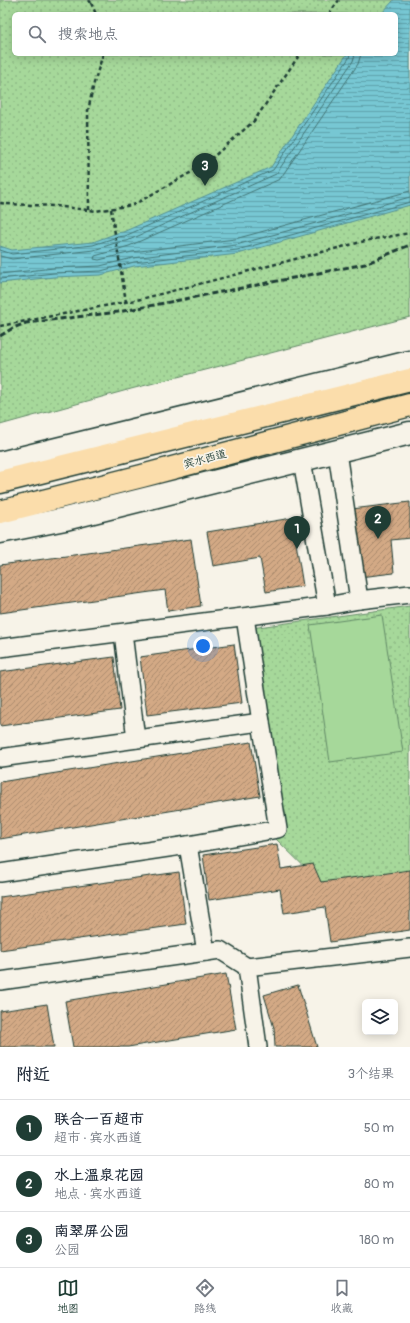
<!DOCTYPE html>
<html lang="zh">
<head>
<meta charset="utf-8">
<style>
	:root { --surface:#fff; --page:#f6f6f7; --text:#1f2937; --muted:#747a83; --line:#e0e1e3; --accent:#1f3d34 }
	body { margin:0; font-family:Pangolin,"LXGW WenKai TC",sans-serif; background:var(--page); color:var(--text) }
	.controls { position:absolute; right:12px; bottom:12px; display:grid; overflow:hidden; border-radius:6px; box-shadow:0 2px 10px #0003 }
	.controls button { width:36px; height:36px; display:grid; place-items:center; padding:0; border:0; border-bottom:1px solid var(--line); background:var(--surface); color:var(--text); font:20px sans-serif }
	.you { position:absolute; left:203px; top:646px; width:14px; height:14px; margin:-10px; border:3px solid #fff; border-radius:50%; background:#1a73e8; box-shadow:0 0 0 6px #1a73e833 }
	.badge { display:grid; place-items:center; width:26px; height:26px; border-radius:50%; background:var(--accent); color:#fff; font-size:13px; font-weight:700 }
	.pin { position:absolute; translate:-50% -33px; filter:drop-shadow(0 1px 2px #0008) }
	.pin::after { content:''; position:absolute; top:21px; width:14px; height:12px; background:inherit; clip-path:polygon(0 0,100% 0,50% 100%) }
	.list { margin:0; padding:0; list-style:none }
	h2 { display:flex; justify-content:space-between; align-items:center; height:52px; margin:0; padding:0 16px; font-size:17px }
	h2 small { font-size:13px; font-weight:400; color:var(--muted) }
	.list li { display:grid; grid-template-columns:26px 1fr auto; gap:12px; align-items:center; box-sizing:border-box; height:56px; padding:0 16px; border-top:1px solid var(--line) }
	.list b { display:block; font-size:15px; white-space:nowrap }
	.list p { margin:0; font-size:13px; white-space:nowrap; color:var(--muted) }
	.list em { font-size:13px; font-style:normal; color:var(--muted) }
	.icon { flex:none; width:22px; height:22px; fill:none; stroke:currentColor; stroke-width:2; stroke-linecap:round; stroke-linejoin:round }
	.map { position:relative; flex:none; width:410px; height:1047px; overflow:hidden }
	.search { position:absolute; background:var(--surface); box-shadow:0 2px 10px #0003; left:12px; right:12px; top:12px; height:44px; display:flex; align-items:center; gap:10px; box-sizing:border-box; padding:0 14px; border-radius:6px; color:var(--muted); font-size:15px }
	.sheet { height:220px; background:var(--surface) }
	nav { display:flex; justify-content:space-around; align-items:center; box-sizing:border-box; height:56px; border-top:1px solid var(--line); background:var(--surface); font-size:11px; color:var(--muted) }
	nav a { display:grid; justify-items:center; gap:2px }
	nav .on { color:var(--accent) }
	.map>svg:first-child { display:block }
</style>
</head>
<body>
<div class="map">
<svg width="410" height="1047" viewBox="0 0 410 1047">
	<defs>
		<pattern id="park-dots" width="8" height="8" patternUnits="userSpaceOnUse"><rect width="8" height="8" fill="#a6d89a"/><path d="M2 2h.1M6 6h.1" fill="none" stroke="#8eba85" stroke-width="1.8" stroke-linecap="round"/></pattern>
		<pattern id="water-rules" width="6" height="5" patternUnits="userSpaceOnUse"><rect width="6" height="5" fill="#77c7d3"/><path d="M0 2.5h6" fill="none" stroke="#61a3ac"/></pattern>
		<pattern id="building-hatch" width="6" height="6" patternUnits="userSpaceOnUse"><rect width="6" height="6" fill="#d3a985"/><path d="M-1 1l2-2M0 6l6-6M5 7l2-2" fill="none" stroke="#ab8b6e"/></pattern>
	</defs>
	<rect width="100%" height="100%" fill="#f7f3e8"/>
	<filter id="ink" filterUnits="userSpaceOnUse"><feTurbulence type="fractalNoise" baseFrequency=".025" numOctaves="2"/><feDisplacementMap in="SourceGraphic" scale="8" xChannelSelector="R" yChannelSelector="G"/><feConvolveMatrix kernelMatrix="1 2 1 2 8 2 1 2 1" color-interpolation-filters="sRGB"/></filter>
	<g filter="url(#ink)">
		<g fill="url(#park-dots)" stroke="#628a67" fill-rule="evenodd">
			<path d="M0,0H410V317L131,389L0,425ZM14,14H396V54H14Z"/>
			<path d="M410,606V877L329,891L275,838L251,628Z"/>
		</g>
		<path fill="#a6d89a" stroke="#628a67" d="M382,615L403,752L330,762L310,625Z"/>
		<path fill="url(#water-rules)" stroke="#549093" d="M394,0H410V205L238,254L134,266L101,275L54,277L0,283V246L12,250L93,242L117,233L123,232L271,167L347,54H396V14H381Z"/>
		<g fill="none" stroke-linecap="round" stroke-linejoin="round">
			<g stroke="#427474" stroke-width="1">
				<path d="M361,54L358,64L280,179L129,246L95,256L94,259L99,260L132,252L235,239L410,191"/>
				<path d="M0,250L12,254L93,245L117,237L125,236L273,170L349,58L350,54"/>
				<path d="M0,256L12,259L94,250L118,242L127,241L276,174L353,61L355,54"/>
				<path d="M0,274L54,268L100,266L133,258L236,245L410,197"/>
				<path d="M0,279L54,273L101,271L134,262L237,250L410,202"/>
			</g>
		</g>
		<g fill="url(#building-hatch)" stroke="#1f3d34">
			<path d="M410,502V538L391,540L394,573L359,577L352,509Z"/>
			<path d="M292,518L303,586L266,592L260,558L213,566L207,532Z"/>
			<path d="M191,539L201,606L168,611L165,590L0,613V565Z"/>
			<path d="M234,644L242,703L147,715L140,657Z"/>
			<path d="M114,657L120,710L0,726V672Z"/>
			<path d="M251,742L260,796L0,839V782Z"/>
			<path d="M277,844L281,869L313,864L321,882L410,870V930L330,942L325,907L284,913L280,889L209,900L203,855Z"/>
			<path d="M179,872L186,924L0,950V897Z"/>
			<path d="M226,974L236,1029L128,1047H73L65,1001Z"/>
			<path d="M298,985L317,1047H275L274,1028L264,995Z"/>
			<path d="M47,1004L54,1047H0V1011Z"/>
		</g>
		<g fill="none" stroke-linecap="round" stroke-linejoin="round">
			<defs>
				<g id="street">
					<path d="M337,452L359,600L410,594"/>
					<path d="M327,606L359,600"/>
					<path d="M245,617L261,722"/>
					<path d="M123,633L136,739"/>
					<path d="M0,648L327,606L302,460"/>
					<path d="M0,758L261,722L278,829L188,845"/>
					<path d="M0,873L188,845L206,952"/>
					<path d="M0,981L220,950L247,967"/>
					<path d="M258,1047L247,967L410,948"/>
				</g>
				<g id="secondary">
					<path d="M0,463L410,362"/>
					<path d="M0,532L65,519L410,433"/>
				</g>
				<g id="primary">
					<path d="M0,482L410,380"/>
					<path d="M0,512L142,476L410,405"/>
				</g>
			</defs>
			<use href="#street" stroke="#1f3d34" stroke-width="20"/>
			<use href="#secondary" stroke="#1f3d34" stroke-width="25"/>
			<use href="#primary" stroke="#1f3d34" stroke-width="25"/>
			<g stroke="#1f3d34" stroke-width="2.5" stroke-dasharray="4 3" stroke-linecap="butt">
				<path d="M89,0L91,3L93,0"/>
				<path d="M91,3L96,14"/>
				<path d="M329,14L339,0"/>
				<path d="M0,203L7,204L55,206L96,211L133,205L204,165L254,121L300,54"/>
				<path d="M111,209L126,302"/>
				<path d="M89,210L88,111L94,83L103,54"/>
				<path d="M0,326L141,299L369,240L410,233"/>
			</g>
			<use href="#street" stroke="#f7f3e8" stroke-width="17"/>
			<use href="#secondary" stroke="#f7f3e8" stroke-width="22"/>
			<use href="#primary" stroke="#fbddab" stroke-width="22"/>
			<path stroke="#1f3d34" stroke-width="3" stroke-dasharray="6 3" stroke-linecap="butt" d="M0,336L13,328L26,323L118,312L365,264L410,245"/>
		</g>
	</g>
	<g text-anchor="middle" dominant-baseline="central" stroke-width="3.5" stroke-linejoin="round" paint-order="stroke">
		<g font-size="11" fill="#1f3d34" stroke="#f7f3e8">
			<text transform="translate(205 459) rotate(-15)">宾水西道</text>
		</g>
	</g>
</svg>
<div class="controls">
<button><svg class="icon" aria-label="layers" viewBox="0 0 24 24"><path d="M12 4l9 5-9 5-9-5zM3 14l9 5 9-5"/></svg></button>
</div>
<div class="you"></div>
<div class="pin badge" style="left:297px;top:549px">1</div>
<div class="pin badge" style="left:378px;top:539px">2</div>
<div class="pin badge" style="left:205px;top:186px">3</div>
<div class="search"><svg class="icon" aria-label="search" viewBox="0 0 24 24"><circle cx="10" cy="10" r="6"/><path d="M15 15l6 6"/></svg>搜索地点</div>
</div>
<section class="sheet">
<h2>附近<small>3个结果</small></h2>
<ul class="list">
<li><span class="badge">1</span><div><b>联合一百超市</b><p>超市 · 宾水西道</p></div><em>50 m</em></li>
<li><span class="badge">2</span><div><b>水上温泉花园</b><p>地点 · 宾水西道</p></div><em>80 m</em></li>
<li><span class="badge">3</span><div><b>南翠屏公园</b><p>公园</p></div><em>180 m</em></li>
</ul>
</section>
<nav>
<a class="on"><svg class="icon" aria-label="map" viewBox="0 0 24 24"><path d="M3 6l6-2 6 2 6-2v14l-6 2-6-2-6 2zM9 4v14M15 6v14"/></svg>地图</a>
<a><svg class="icon" aria-label="directions" viewBox="0 0 24 24"><path d="M12 3l9 9-9 9-9-9zM9 14v-3h6M13 9l2 2-2 2"/></svg>路线</a>
<a><svg class="icon" aria-label="saved" viewBox="0 0 24 24"><path d="M7 4h10v16l-5-4-5 4z"/></svg>收藏</a>
</nav>
</body>
</html>
